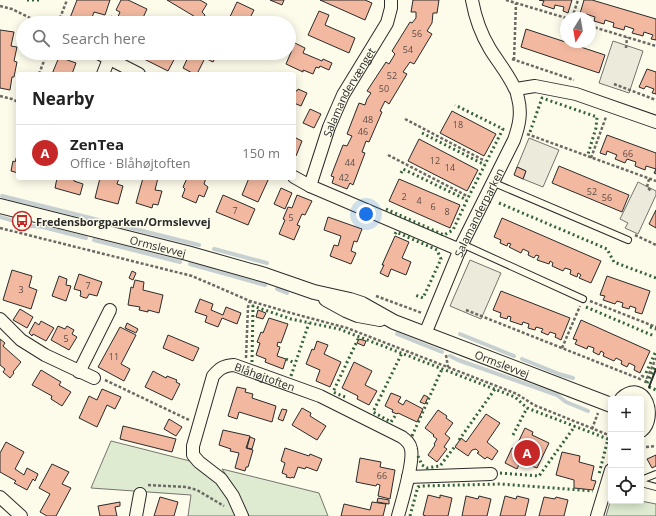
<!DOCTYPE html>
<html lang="en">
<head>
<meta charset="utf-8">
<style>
	:root { --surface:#fff; --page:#f2f2f2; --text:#222; --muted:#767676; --line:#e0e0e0; --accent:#c62828 }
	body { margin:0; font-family:"Open Sans",sans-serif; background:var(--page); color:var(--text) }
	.controls { position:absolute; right:12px; bottom:12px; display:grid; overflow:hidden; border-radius:4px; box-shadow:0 2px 10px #0003 }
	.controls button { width:36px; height:36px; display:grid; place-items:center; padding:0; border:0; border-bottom:1px solid var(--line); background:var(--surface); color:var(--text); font:20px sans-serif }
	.compass { position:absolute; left:560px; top:12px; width:36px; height:36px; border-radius:50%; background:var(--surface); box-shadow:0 2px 10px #0003; rotate:191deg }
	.you { position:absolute; left:366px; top:214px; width:14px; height:14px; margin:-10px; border:3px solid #fff; border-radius:50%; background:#1a73e8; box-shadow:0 0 0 6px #1a73e833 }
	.badge { display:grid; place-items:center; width:26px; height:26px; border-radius:50%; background:var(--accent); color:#fff; font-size:13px; font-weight:700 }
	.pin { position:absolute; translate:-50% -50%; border:2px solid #fff; box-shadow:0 1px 4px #0006 }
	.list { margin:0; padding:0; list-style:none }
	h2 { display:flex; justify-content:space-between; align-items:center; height:52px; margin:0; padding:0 16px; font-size:17px }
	h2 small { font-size:13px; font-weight:400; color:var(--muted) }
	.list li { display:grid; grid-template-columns:26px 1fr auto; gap:12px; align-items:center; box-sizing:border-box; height:56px; padding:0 16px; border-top:1px solid var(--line) }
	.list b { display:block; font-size:15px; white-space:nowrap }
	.list p { margin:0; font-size:13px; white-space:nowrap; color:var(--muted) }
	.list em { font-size:13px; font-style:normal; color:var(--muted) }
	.icon { flex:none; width:22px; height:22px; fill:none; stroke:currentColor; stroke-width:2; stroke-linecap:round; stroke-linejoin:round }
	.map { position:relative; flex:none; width:656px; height:516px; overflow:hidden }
	.search { position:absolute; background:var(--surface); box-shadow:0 2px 10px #0003; left:16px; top:16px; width:280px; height:44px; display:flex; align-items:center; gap:10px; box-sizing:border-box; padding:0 14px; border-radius:22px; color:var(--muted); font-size:15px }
	.panel { position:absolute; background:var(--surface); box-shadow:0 2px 10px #0003; left:16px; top:72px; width:280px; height:108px; border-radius:4px }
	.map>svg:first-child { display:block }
</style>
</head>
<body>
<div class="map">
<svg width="656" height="516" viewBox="0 0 656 516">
	<rect width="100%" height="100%" fill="#fdfbea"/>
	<g fill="#deebd1" stroke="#74746e">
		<path d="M111,441L190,461L198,469L214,480L223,491L230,503L236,516H188L191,495L91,488Z"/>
		<path d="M222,469L319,493L328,516H249L237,491Z"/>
		<path d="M611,499V501H641L656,504V516H606Z"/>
	</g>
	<g fill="#eceadb" stroke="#74746e">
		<path d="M613,41L643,51L629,93L599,83Z"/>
		<path d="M529,138L559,150L543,187L523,179L526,171L517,167Z"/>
		<path d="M638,182L656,191V195L638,234L625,228L628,223L620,219Z"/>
		<path d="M470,260L501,273L481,319L450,306Z"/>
	</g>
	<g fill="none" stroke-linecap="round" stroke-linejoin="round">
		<g stroke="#c7d0d0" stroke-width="4">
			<path d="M2,196L199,245"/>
			<path d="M0,217L32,226L43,227L86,238"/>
			<path d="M94,240L180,262"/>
			<path d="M214,249L267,263"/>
			<path d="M190,264L265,285"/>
			<path d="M277,289L287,293"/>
			<path d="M397,334L442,352"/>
			<path d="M460,334L514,356"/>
			<path d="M450,356L458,360L557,395L566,402L588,411"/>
			<path d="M522,359L559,374L573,378"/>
		</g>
	</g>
	<g fill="#f2b8a0" stroke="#2b2b2b">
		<path d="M77,0H110L105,15L94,12L90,23H68Z"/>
		<path d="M121,0H128L147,9L141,22L136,19L134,23H107L111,16L117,19L120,12L116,10Z"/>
		<path d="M167,0H200L207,4L202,12L205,15L202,21Z"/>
		<path d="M270,0H284L282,5Z"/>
		<path d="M320,0H365L372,3L365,20Z"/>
		<path d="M413,0H439L437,13H433L432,23L427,31L432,34L414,64L410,62L403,72L407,74L389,104L385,101L380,111L382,112L369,142L366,141L362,152L365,153L353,185L350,183L347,189L332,183L334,177L331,176L343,145L347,146L352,136L347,134L359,103L365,105L367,99L371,93L367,91L386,62L389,64L395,54L392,51L410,22L412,23L416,18V12H411Z"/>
		<path d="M539,0H572L568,13L563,11L564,7L555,5L554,9L542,5L544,1Z"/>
		<path d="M584,0H592L656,19V40L651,39L653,35L644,32L643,36L632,33L634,29L625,26L624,30L613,27L614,23L605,20L604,24L594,21L595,17L586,14L585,18L579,17Z"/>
		<path d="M237,2L254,10L250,18L255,21L254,23H227Z"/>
		<path d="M319,11L329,15L325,25L355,38L349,53L308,35Z"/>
		<path d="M526,29L605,55L599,73L521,47Z"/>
		<path d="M0,30L14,32L11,46L17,47L14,61L17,62L14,77H12L10,90L0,88Z"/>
		<path d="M295,43L305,48L303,53L322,61L323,59L332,63L329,70L320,66L319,68L316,67L313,74L303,70V72L286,64Z"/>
		<path d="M142,53H170L176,56L168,71L144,59L145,58L141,56Z"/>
		<path d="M190,53H218L213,62L205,58L197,74H194L183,68Z"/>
		<path d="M59,57L76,63L72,74H52Z"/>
		<path d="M647,69L656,72V94L652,93L654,89L646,86L644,89L639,87Z"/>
		<path d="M298,89L307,93L301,106L294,103V90L297,91Z"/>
		<path d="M310,109L321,114L314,128L303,123Z"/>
		<path d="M452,111L496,134L484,156L440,133Z"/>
		<path d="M607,135L656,153V174L654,173L656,169L646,166L645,170L635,166L636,162L627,159L625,163L615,159L617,155L607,151L606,155L600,153Z"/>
		<path d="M294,137L302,141L296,156L294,155Z"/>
		<path d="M419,139L478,170L467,191L408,161Z"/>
		<path d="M18,152V173L11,171L13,161L15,162Z"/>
		<path d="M559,166L629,195L622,212L552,183Z"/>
		<path d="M517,167L526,171L523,179L514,175Z"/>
		<path d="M57,178H74V181L83,184L80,195L55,188Z"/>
		<path d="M100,178H119L117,184L123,186L118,204L95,198Z"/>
		<path d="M143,178H158L155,190L162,191L158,205L153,204L152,208L136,203Z"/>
		<path d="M187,178H206L204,184L208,187L204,197L199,195L196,203L182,197L185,189L183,187Z"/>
		<path d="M249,178H269L258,202L242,195Z"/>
		<path d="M399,179L460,205L450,228L389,201Z"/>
		<path d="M281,188L292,193L285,209L274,204Z"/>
		<path d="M223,195L255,209L248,225L216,212Z"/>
		<path d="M297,195L312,201L305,215L302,214L297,225L300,226L294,240L279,234L285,220L283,219L288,207L292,208Z"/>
		<path d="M656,210V228L649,224Z"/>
		<path d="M328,217L362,229L357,242L354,241L351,251L356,253L351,264L330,256L334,245L338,246L341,236L324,230Z"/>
		<path d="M502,218L601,261L591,283L579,278L581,275L578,273L577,277L570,274L571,270L565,268L563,271L552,266L553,263L550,261L549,264L537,260L539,256L536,255L534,258L528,255L529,252L523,249L521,253L509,247L511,244L508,243L507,246L500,243L501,240L494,237Z"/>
		<path d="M395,236L409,242L402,258L411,262L406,275L391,269L388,277L380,273L384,265H382Z"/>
		<path d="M12,270L32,276L29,287L37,290L31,309L3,300Z"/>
		<path d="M132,271L136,273L133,280L129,278Z"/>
		<path d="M79,274L102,282L97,296L89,294L87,298H85L80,296L81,293L80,292L81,291L74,289Z"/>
		<path d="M59,276L67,279L66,285L71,286L66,301L52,296Z"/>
		<path d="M607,276L650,291L642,314L635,312L636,308L630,306L629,309L622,307L623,303L617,301L615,304L603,300L605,296L600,295Z"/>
		<path d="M135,280L144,282L143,290L163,295L159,313L148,310V312L139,310L140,307L128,305L131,287L133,288Z"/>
		<path d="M501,291L570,318L561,340L555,337L556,334L550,332L548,335L541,332L543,329L536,327L535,330L528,328L529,324L523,322L522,325L510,321L511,317L508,316L507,319L500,317L501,313L493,310Z"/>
		<path d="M200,299L213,304L211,310L223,315L226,307L241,313L237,324L222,318L218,327L205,322L207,316L195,312Z"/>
		<path d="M20,309L33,317L27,328L13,320Z"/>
		<path d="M258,310L266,313L263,319L256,317Z"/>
		<path d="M269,318L288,324L281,343L278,342L277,346L280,347L277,356L286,359L283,369L265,362L266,359L256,355L260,343L257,342L261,332L263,333Z"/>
		<path d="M581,320L650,351L640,373L634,370L635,366L629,363L627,367L621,364L622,361L616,358L614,361L603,356L604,353L601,351L599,355L593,352L594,348L588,346L587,349L575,344L577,340L573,339Z"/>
		<path d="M41,321L54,328L46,341L33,334L32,336L29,333L35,322L39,325Z"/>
		<path d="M127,323L138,329L136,333L125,328Z"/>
		<path d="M58,326L65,329L67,326L74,330L72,334L77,337L69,350L51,340Z"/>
		<path d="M120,327L136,335L121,364L130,369L124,381L98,367Z"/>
		<path d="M168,335L199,348L193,361L163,348Z"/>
		<path d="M0,339L5,343L3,346L21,362L13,372L14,373L10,378L3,372L5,369L0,365Z"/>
		<path d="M359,339L366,341L364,346L357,343Z"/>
		<path d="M317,341L328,345L324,354L341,362L330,387L316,381L320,370L306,364L312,349L314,350Z"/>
		<path d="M354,362L372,371L365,385L377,391L369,405L357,399L358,396L342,388Z"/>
		<path d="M41,370L61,382L59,385L71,392L62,406L51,399L52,396L32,385Z"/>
		<path d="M153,371L166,378L167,376L177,380L176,382L180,384L172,400L145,387Z"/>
		<path d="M237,387L246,389L245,392L253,394L252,398L276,406L272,422L239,412L237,419L228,416Z"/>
		<path d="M102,389L121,397L115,409L107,405L97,427L79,418L89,396L97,400Z"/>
		<path d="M391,393L401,397L398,402L403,405L406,400L423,409L417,422L398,413L397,414L392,412L393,410L385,406Z"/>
		<path d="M424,395L428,397L425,404L420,402Z"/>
		<path d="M302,408L311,413L310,416L326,426L317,440L292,425Z"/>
		<path d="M282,409L287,410L283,421L278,419Z"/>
		<path d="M438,410L447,416L446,418L453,423L445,434L450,438L444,447L447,449L437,462L428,455L435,445L434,444L437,439L433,436L434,435L425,428Z"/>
		<path d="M486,414L500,423L487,442L498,451L492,460L487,457L485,459L477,453L479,452L476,449L472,450L468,456L455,447L461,438L466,442Z"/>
		<path d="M169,419L182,427L176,436L164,429Z"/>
		<path d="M123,426L176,439L172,452L120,439Z"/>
		<path d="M525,428L533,432L532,435L549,443L537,468L529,465L530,462L522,458L517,469L505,463L512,448L515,449Z"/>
		<path d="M223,430L250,436L246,448L253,450L248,467H246L245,471L235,468L239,453L230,451L231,449L219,445Z"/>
		<path d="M250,437L255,439L252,449L247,448Z"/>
		<path d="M6,442L24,452L15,469L24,475L27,468L38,474L35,481L33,479L27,490L14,483L16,481L0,472V453Z"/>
		<path d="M285,448L309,456L310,454L322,459L317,471L306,467L305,469L298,467L294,478L292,477L291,478L286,477L287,475L282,473L285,463L281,461Z"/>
		<path d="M562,452L580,456L579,462L594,466L591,480L596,481L593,490L574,488V480L556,475Z"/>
		<path d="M656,455V466L652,468L647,459Z"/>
		<path d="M360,458L381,462L380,467L395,470L390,499L378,496L380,485L377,484L376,486L356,482Z"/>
		<path d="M52,464L69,472L62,484L71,488L56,516H47L40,512L50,494L39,488Z"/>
		<path d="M428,495L440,498V495L452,498L448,516H426L423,515Z"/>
		<path d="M466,496L478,499L479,496L491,499L487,516H462Z"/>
		<path d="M505,496L516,499L517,496L529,499L525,516H500Z"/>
		<path d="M160,497L178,502L174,516H154Z"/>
		<path d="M544,497L555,499L556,497L568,500L564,516H539Z"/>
		<path d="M378,498L389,500V504L377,502Z"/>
		<path d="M120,502V506L115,507L117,516H100L98,506Z"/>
		<path d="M372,502L386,504L383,516H341L344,504L370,510Z"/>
	</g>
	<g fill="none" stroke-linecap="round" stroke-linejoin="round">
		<defs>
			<g id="service">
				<path d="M492,182L628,240"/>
				<path d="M462,244L583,299"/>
				<path d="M641,480L656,474"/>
				<path d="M641,483L656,487"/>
			</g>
			<g id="minor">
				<path d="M98,53L139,74"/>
				<path d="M103,74L109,59"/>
				<path d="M516,89L535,86L576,94L656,122"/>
				<path d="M294,177L310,186L460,250"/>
				<path id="s1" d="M310,186L329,127L343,95L387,23L391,8V0"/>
				<path d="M0,319L21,340L45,355L94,378"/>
				<path id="s2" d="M425,334L462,244L514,140C519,126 522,113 518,98C517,95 517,91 515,89C509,75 498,62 490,49C481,34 475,17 472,0"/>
				<path d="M79,372L110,310"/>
				<path d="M408,477L491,474"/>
				<path d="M0,497L21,516"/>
				<path d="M136,516L140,494"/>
				<path id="s3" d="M242,516L233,496L221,479L199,462L193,455V446L213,376C220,368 223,366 234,365L320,396L402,437C406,440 410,443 411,449C414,463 402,501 398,516"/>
				<path d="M597,516L611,470"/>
			</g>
			<g id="tertiary">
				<path id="s4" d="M0,206L187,253L265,275L314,292L350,300L362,304L394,322L611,405"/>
				<path d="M326,299L346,310L358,315L380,319"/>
				<path d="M622,399C645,379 656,418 641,430"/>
			</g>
		</defs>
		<use href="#service" stroke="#2b2b2b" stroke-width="8"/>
		<use href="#minor" stroke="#2b2b2b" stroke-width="14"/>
		<use href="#tertiary" stroke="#2b2b2b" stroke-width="16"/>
		<g stroke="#6a6964" stroke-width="2.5" stroke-dasharray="3 2" stroke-linecap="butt">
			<path d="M506,0L566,18"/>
			<path d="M0,6L12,9L40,23"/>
			<path d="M572,18L578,0"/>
			<path d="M58,23L67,0"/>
			<path d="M590,26L656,46"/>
			<path d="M626,48L627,37"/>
			<path d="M512,59L574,80"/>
			<path d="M514,60L516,3"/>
			<path d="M39,74L47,53"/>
			<path d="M614,84L656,100"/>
			<path d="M0,96L12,99L18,102"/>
			<path d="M405,119L485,161"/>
			<path d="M527,134L656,181"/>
			<path d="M388,155L467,196"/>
			<path d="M591,158L606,117"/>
			<path d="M649,179L647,187L651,191"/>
			<path d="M0,228L192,276L250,301L291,313L347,328L517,394L534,405L611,436"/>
			<path d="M635,235L656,245"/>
			<path d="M376,296L422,313"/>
			<path d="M590,301L656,327"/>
			<path d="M466,310L640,379L642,376L647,378"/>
			<path d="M562,348L580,306"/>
			<path d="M446,355L448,367"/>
			<path d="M246,358L248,307L250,301"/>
			<path d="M105,380L189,420"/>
			<path d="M645,383L656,358"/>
			<path d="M592,429L598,413"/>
			<path d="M641,447H646L656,446"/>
			<path d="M148,485L186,487L197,490L224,506"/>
		</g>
		<use href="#service" stroke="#fdfbea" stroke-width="6"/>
		<use href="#minor" stroke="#fdfbea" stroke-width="12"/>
		<use href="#tertiary" stroke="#fdfbea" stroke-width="14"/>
		<g stroke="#34623c" stroke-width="3" stroke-dasharray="2 3" stroke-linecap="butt">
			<path d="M27,0H40"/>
			<path d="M530,132L542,98L597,117L596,128L588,154"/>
			<path d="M422,133L485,165"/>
			<path d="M401,173L403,169L467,200"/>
			<path d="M499,203L607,249L614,262L656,278"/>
			<path d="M386,209L444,235L453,230L467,200L503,129L455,105"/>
			<path d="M395,234L396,232L437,250L441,259L423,298L415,295"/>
			<path d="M586,307L654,336"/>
			<path d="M650,327L656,329"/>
			<path d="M286,359L295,363"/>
			<path d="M252,362L253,306L291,319L339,329L515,397L527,408L608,439L599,474"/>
			<path d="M646,373L656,351"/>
			<path d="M291,376L309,323"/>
			<path d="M647,383L656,365"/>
			<path d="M649,387L656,390"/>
			<path d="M345,397L333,392L359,337"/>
			<path d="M395,416L391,422L373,412L402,353"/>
			<path d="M513,435L527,408"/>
			<path d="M412,436L442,369"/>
			<path d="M459,440L495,389"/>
			<path d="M418,456L422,465L427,468L440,466L456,445"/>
			<path d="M500,473L539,476L575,426"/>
			<path d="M410,516L417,490L418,487L421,486L500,484L593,491"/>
		</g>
		<path stroke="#2b2b2b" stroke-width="2" d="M649,387L656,369"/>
	</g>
	<defs>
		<symbol id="bus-ring" viewBox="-11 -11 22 22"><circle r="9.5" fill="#fdfbea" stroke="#c62828" stroke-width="1.5"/><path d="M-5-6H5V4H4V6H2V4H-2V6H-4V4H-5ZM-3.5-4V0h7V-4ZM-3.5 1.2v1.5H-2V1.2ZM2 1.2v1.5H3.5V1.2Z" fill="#c62828"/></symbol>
	</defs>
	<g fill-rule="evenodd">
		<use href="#bus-ring" x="11" y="210" width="22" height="22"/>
	</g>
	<g text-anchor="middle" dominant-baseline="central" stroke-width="3" stroke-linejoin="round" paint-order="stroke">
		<g font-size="9" fill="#5d4e48">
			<text x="417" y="33">56</text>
			<text x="408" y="49">54</text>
			<text x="392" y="75">52</text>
			<text x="384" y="88">50</text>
			<text x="368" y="119">48</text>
			<text x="458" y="124">18</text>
			<text x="363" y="131">46</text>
			<text x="628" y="153">66</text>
			<text x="435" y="160">12</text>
			<text x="350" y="162">44</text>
			<text x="450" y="167">14</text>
			<text x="344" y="177">42</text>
			<text x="592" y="191">52</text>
			<text x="404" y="196">2</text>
			<text x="607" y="197">56</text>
			<text x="419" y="200">4</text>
			<text x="433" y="206">6</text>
			<text x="235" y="210">7</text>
			<text x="447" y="211">8</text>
			<text x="291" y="217">5</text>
			<text x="88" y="285">7</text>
			<text x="21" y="289">3</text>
			<text x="66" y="338">5</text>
			<text x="114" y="356">11</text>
			<text x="382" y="475">66</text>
		</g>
		<g font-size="11" fill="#2b2b2b" stroke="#fdfbea">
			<text stroke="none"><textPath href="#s1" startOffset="102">Salamandervænget</textPath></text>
			<text stroke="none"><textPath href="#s2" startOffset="133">Salamanderparken</textPath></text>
			<text stroke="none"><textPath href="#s4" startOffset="163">Ormslevvej</textPath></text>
			<text stroke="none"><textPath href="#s4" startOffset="528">Ormslevvej</textPath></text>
			<text stroke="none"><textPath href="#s3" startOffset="219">Blåhøjtoften</textPath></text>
		</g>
		<g font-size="11" font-weight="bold" fill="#2b2b2b" stroke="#fdfbea" text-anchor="start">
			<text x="36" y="221">Fredensborgparken/Ormslevvej</text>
		</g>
	</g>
</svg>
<div class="controls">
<button>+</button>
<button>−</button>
<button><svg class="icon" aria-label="locate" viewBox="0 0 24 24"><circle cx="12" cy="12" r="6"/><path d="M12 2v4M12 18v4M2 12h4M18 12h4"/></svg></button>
</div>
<svg class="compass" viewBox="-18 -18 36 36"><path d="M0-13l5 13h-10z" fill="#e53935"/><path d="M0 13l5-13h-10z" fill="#767676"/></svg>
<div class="you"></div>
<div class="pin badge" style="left:527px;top:453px">A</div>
<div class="search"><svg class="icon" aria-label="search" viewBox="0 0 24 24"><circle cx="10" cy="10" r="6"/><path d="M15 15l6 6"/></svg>Search here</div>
<section class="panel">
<h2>Nearby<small></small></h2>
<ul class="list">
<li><span class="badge">A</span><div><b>ZenTea</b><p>Office · Blåhøjtoften</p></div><em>150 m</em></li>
</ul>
</section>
</div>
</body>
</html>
